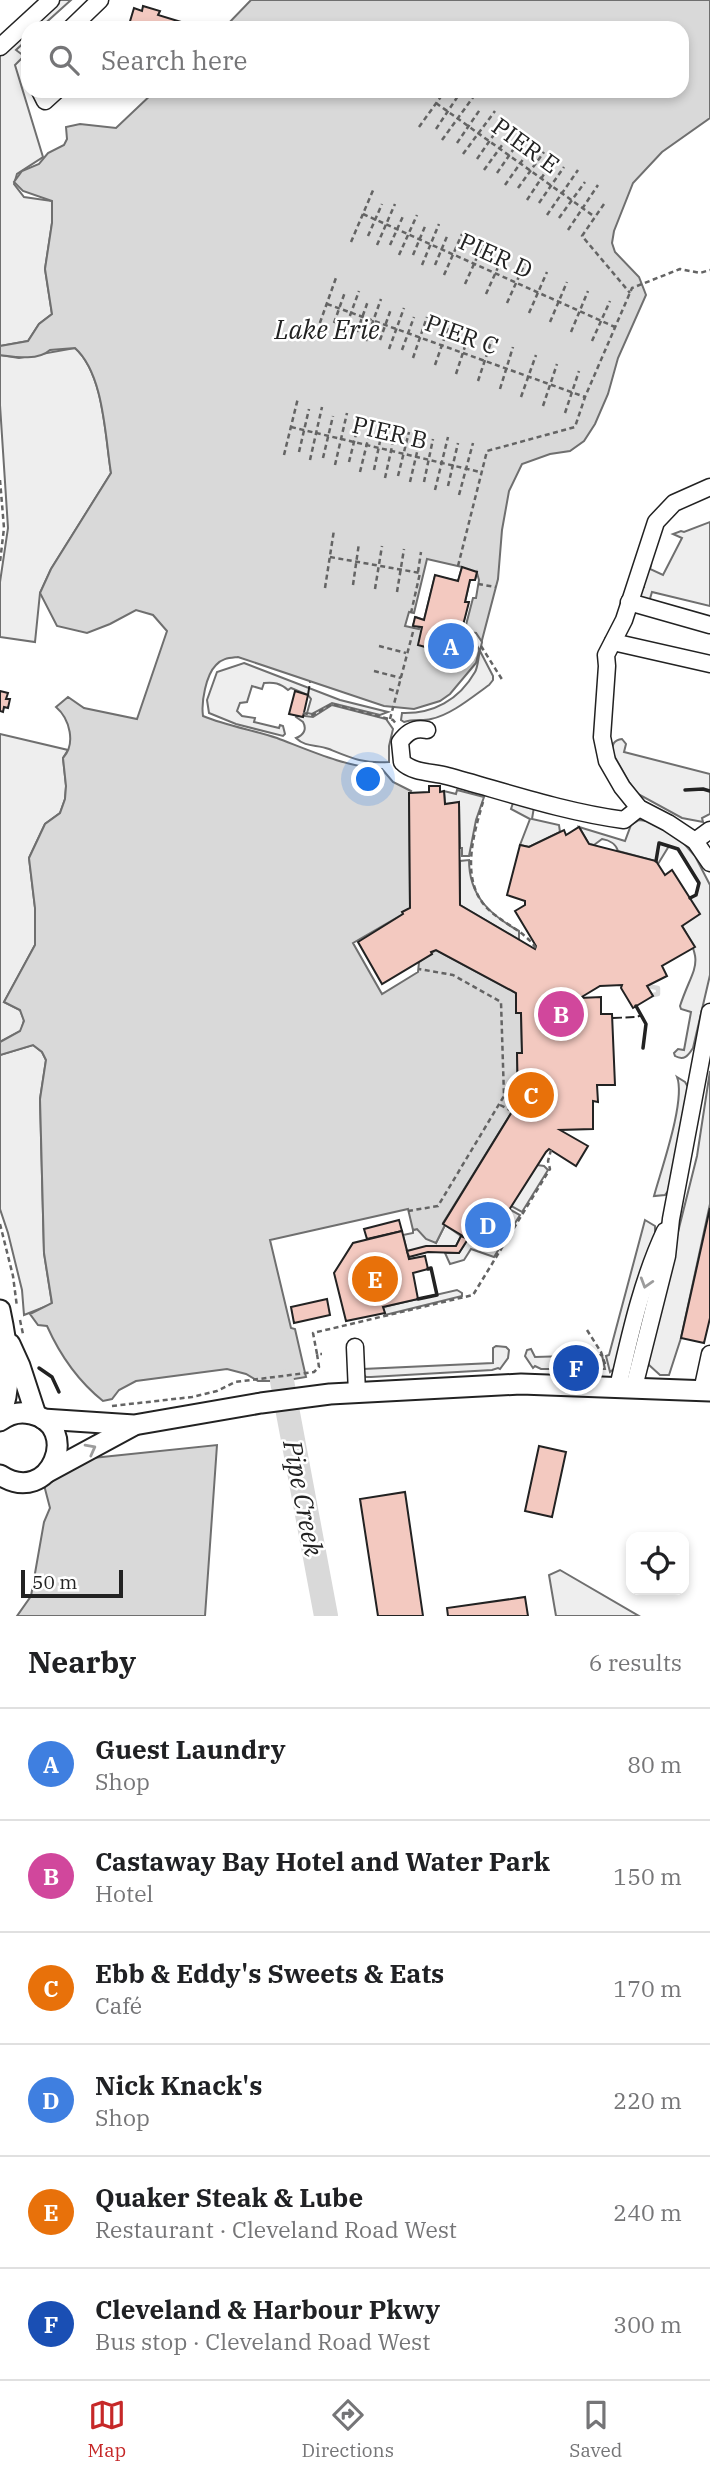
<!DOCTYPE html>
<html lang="en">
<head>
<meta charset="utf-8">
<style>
	:root { --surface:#fff; --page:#f6f6f6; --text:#202124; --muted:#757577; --line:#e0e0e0; --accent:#c62828 }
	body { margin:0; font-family:"IBM Plex Serif",serif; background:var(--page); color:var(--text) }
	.controls { position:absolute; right:21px; bottom:21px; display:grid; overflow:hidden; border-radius:14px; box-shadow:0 4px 10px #0003 }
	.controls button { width:63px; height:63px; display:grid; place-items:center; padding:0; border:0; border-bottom:2px solid var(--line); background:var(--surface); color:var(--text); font:35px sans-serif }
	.scale { position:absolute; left:21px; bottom:18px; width:102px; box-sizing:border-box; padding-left:7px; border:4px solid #222; border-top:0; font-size:19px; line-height:24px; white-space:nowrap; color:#222; -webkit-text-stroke:5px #fff; paint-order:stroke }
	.you { position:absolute; left:369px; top:780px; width:24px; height:24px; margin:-18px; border:5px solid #fff; border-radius:50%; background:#1a73e8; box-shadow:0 0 0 10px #1a73e833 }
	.badge { display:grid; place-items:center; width:46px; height:46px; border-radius:50%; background:var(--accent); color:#fff; font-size:23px; font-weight:700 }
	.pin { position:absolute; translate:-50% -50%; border:4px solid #fff; box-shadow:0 2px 7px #0006 }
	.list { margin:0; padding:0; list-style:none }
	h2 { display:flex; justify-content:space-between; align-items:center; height:91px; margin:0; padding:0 28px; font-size:30px }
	h2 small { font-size:23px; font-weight:400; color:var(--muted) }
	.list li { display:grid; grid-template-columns:46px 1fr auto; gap:21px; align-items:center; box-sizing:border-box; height:112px; padding:0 28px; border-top:2px solid var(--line) }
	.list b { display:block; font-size:26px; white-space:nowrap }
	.list p { margin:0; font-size:23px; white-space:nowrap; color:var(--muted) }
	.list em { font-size:23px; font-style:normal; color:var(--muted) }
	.icon { flex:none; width:38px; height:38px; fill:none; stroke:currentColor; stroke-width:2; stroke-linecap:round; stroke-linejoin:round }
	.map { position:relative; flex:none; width:710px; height:1616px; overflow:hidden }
	.search { position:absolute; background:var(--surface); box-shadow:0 4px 10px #0003; left:21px; right:21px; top:21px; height:77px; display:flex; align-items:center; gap:18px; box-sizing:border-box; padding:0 24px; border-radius:21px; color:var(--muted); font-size:26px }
	.sheet { height:763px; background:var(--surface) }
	nav { display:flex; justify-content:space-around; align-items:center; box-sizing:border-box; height:98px; border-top:2px solid var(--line); background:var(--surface); font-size:19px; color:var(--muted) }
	nav a { display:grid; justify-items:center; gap:4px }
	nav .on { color:var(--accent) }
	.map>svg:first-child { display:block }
</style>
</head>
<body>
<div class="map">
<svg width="710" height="1616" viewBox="0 0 710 1616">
	<rect width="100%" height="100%" fill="#fff"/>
	<g fill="#eee" stroke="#6f6f6f" stroke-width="2">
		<path d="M57,0H71L40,28H28V39L16,50L24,56L15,65L43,157L17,174L14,184L24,197L52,201V223L45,269L52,314L39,324L28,341L0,346V53Z"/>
		<path d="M75,348C104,374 105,436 111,473L51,569L40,593L35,642L0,637V582L8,528L0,405V355L19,358Z"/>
		<path d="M710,522V606L652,592L649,602H643L637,593L644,587L642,582L648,566L651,565L650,569L663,575L682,538L673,534L681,531L684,532Z"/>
		<path d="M480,651L493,676V680L489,685C472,697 451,715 431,719C423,721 413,719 404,722L401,720L402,713C433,714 459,700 475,672C478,667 478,658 480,651Z"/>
		<path d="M244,663L340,700L388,712L380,715L332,703L312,714L307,713L311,699L308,695L291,688L288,690C280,683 274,682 264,683L262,689L252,686L247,702L240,703L237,711L242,716L255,718L254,722L279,728L280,725L283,726L285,734L283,736L236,724L209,713L207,700L217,672Z"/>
		<path d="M332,705L386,719L393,729L389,746V762C364,764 351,758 329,749C317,744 306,748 296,738C304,735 307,729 303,722L296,717L297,715L313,717Z"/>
		<path d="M0,734L68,750L63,758L66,786L65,799L60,813L45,824L29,858L35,908V945L4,1002L20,1010L24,1020L21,1031L0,1042Z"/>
		<path d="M622,739L626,744L624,752L710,774V814L702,818L703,822L682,818L638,794L629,782L612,752C612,744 614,740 622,739Z"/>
		<path d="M457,790L484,797L476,820L469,856H462V848H460L459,803L445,804L444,791L456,794Z"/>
		<path d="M513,803L534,807L532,819L559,825L560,832L529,847L520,845L530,819L511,809Z"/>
		<path d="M639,820L655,822L681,840L695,856L710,885V975L693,1048C688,1056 684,1061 675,1056L674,1053L678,1049L684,1050L691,1012L681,1009L680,1006C693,966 706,966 682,926L690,898L696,895L699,883L678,849L669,846L658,864L656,861L618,851C616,844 609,840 602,839L594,845L589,844L579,827L625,841L631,825Z"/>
		<path d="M469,860C469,896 490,915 519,931V940L460,905V861Z"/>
		<path d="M33,1045L42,1052L46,1060L40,1099L44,1253L52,1304L24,1315L22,1290L8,1233L0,1209V1055Z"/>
		<path d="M710,1071V1204L681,1338L669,1375H660L649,1365L647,1356L697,1156Z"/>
		<path d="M677,1077L685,1082L688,1087L670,1189L665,1195L654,1196C661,1170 686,1100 677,1077Z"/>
		<path d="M537,1165L544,1166L548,1170L522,1212L511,1206Z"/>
		<path d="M509,1209L520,1215L494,1257L471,1249L464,1260L450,1264L445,1253H459L468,1239L473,1242L479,1233L491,1240Z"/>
		<path d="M645,1220L655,1226V1234L615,1368L610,1372L606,1356L609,1355Z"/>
		<path d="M445,1225L461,1236L456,1246L407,1251L403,1235L413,1233V1230L417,1229L436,1243Z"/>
		<path d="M457,1290L462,1293V1296L385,1315L383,1307Z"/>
		<path d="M496,1346L506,1347L509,1350L508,1358L500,1369L498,1368L492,1370L371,1377H366L362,1372L363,1369L493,1363V1348Z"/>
		<path d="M531,1349L535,1357L602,1355L605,1369H541L535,1366L533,1368L525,1356L527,1350Z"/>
		<path d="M560,1570L639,1616H556L549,1575Z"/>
	</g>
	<g fill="#d9d9d9" stroke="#6f6f6f" stroke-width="2">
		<path d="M251,0H710V118L662,152L633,183L614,231L612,243L615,252L639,277L646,295L618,358L608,394L595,424L584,441L570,451L550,454L522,464L509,491L502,530L498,579L476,663L450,694L440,701L414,709L384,706L238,657C230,658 222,658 216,665C206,675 201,702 203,716C227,726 253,730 277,738C311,751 346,767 382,769L393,782L411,791L409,794L410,908L403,912V914L353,943L382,994L418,972L419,962L436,950L516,993V1012L521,1013L522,1053L517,1054L518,1102L443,1223L445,1225L436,1243L426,1239L417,1229L413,1230L408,1209L270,1240L291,1328L295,1329L306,1377L282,1381H258L246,1374L227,1369L136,1381L119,1390L112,1399L103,1401C78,1381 60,1355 47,1326L38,1325L30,1314L52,1303L44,1253L40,1099L46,1060L42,1052L33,1045L0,1055V1042L20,1031L24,1021L20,1010L4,1002L35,945V908L29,858L45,824L60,813L65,799L66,786L63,758C76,744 70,719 56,707L68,697L84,708L137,719L167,631L153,615L136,610L110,624L87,633L57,626L40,593L51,569L111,473C105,436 104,374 75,348L50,350C38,361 15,357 0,355V346L28,341L39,324L52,314L45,269L52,223V201L23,191L14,182L22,171L39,164L48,153L64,145L67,139L66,127L80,124L116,128L155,91H682V28H224Z"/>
		<path d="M217,1445L205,1616H17L31,1596L44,1522L50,1508L44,1485L83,1459Z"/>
	</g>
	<g fill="#fff" stroke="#6f6f6f" stroke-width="2">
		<path d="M427,559L462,567L458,581L435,576L424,620L416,617L413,625L420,627L419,629L405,626L409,612L414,613Z"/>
		<path d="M477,573L479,580L476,598H473L466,625L469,632L476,633L482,642L480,651L474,640L455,635L458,627L462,629L468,603L465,602L470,580H475Z"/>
	</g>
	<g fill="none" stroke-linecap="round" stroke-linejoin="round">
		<path stroke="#d9d9d9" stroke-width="4.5" d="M647,986L658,988V994L653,995"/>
		<path stroke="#d9d9d9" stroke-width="24" d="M282,1381L326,1616"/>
	</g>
	<g fill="#f3c9c0" stroke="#222" stroke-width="2">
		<path d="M143,6L160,11L158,15L181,22L179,28H128L134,8L142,11Z"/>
		<path d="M462,567L477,572L475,580H470L465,602H469L462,629L458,627L455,635L467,638L462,657L418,645L422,627L413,626L415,617L424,620L435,575L458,581Z"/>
		<path d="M0,691L8,693L6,699H10L8,708L4,707L3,712L0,711Z"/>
		<path d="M295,691L308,695L303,717L289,714Z"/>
		<path d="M429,786H440V792L444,791L445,804L459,802L460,905L535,949L536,946L515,911L525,905V901L507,895L520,845L529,847L564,830L566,835L579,827L589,844L656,861L665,875L672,870L700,914L682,926L695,947L662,966L667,976L647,986L653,996L633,1008L621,988L622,985L600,986L580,998L601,997V1014H612L615,1085H597L598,1102L593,1101V1129L560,1130L588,1146L576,1166L549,1149L546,1152L490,1240L479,1233L473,1242L443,1224L518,1102L517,1053H522L521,1013H516V993L436,950L431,952L432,954L382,984L358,942L403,914L402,912L410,908L409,793L429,792Z"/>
		<path d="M710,1208V1318L704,1343L681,1338Z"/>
		<path d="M399,1220L402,1231L367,1239L364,1229Z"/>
		<path d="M402,1231L409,1259L425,1256L428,1269L413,1273L418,1299L383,1307L385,1313L346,1321L334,1273L353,1243Z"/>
		<path d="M461,1236L468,1239L459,1253L428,1252L409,1257L407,1251L426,1246H456Z"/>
		<path d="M327,1299L330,1315L294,1323L291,1307Z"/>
		<path d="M539,1446L566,1452L552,1517L525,1511Z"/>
		<path d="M405,1492L423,1616H378L360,1499Z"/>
		<path d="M525,1597L528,1616H448L447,1608Z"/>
	</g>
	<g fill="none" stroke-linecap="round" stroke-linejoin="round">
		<defs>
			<g id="minor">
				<path d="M71,28L100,0"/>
				<path d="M0,47L51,0"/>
				<path d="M40,91L45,101L56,91"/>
				<path d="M710,487L674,503L656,522L624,620L606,655L607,666L602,737L607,761L622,787L639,808L668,823L695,841L710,863"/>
				<path d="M629,602L710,625"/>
				<path d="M613,642L710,664"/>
				<path d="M427,730C415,727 407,732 400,742L402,762C413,773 433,772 447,776C506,792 564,812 624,820L639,808"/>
				<path d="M695,841L710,830"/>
				<path d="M355,1347L357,1393"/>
				<path d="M618,1387C630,1335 642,1280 665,1231"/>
				<path d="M634,1387L667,1256L671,1219L710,1012"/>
				<path d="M702,1391L710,1354"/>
			</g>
			<g id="major">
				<path d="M0,1310C7,1343 14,1384 0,1417"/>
				<path d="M10,1344L20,1366L36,1415"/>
				<path d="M43,1419L134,1425L261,1403L330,1394L521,1384L710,1391"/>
				<path d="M0,1421C9,1414 19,1411 31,1414C82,1425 51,1508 0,1475"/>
				<path d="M48,1472L133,1426"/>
			</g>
		</defs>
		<use href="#minor" stroke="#222" stroke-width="19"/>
		<use href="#major" stroke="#222" stroke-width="23"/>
		<g stroke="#646464" stroke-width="2.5" stroke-dasharray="5 3.5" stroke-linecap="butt">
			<path d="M436,103L595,217"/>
			<path d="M419,127L445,91"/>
			<path d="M436,129L460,93"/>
			<path d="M442,140L474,96"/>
			<path d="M457,143L481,108"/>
			<path d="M463,154L495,111"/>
			<path d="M477,159L502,123"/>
			<path d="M484,170L516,126"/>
			<path d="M497,173L522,137"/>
			<path d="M505,185L536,141"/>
			<path d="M518,188L544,152"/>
			<path d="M527,200L556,156"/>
			<path d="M539,203L564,167"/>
			<path d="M604,204L582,236L630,293"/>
			<path d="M363,214L615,327"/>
			<path d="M547,215L578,170"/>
			<path d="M559,218L585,182"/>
			<path d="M568,230L598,185"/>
			<path d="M368,236L382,204"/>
			<path d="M351,242L374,188"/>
			<path d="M377,245L395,204"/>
			<path d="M390,245L404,214"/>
			<path d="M399,255L417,215"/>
			<path d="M413,255L426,224"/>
			<path d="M422,265L439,224"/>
			<path d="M435,265L448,234"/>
			<path d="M444,275L462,234"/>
			<path d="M465,284L483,244"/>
			<path d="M486,294L504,254"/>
			<path d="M507,303L525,263"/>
			<path d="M327,304L585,397"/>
			<path d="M529,313L547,272"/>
			<path d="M550,322L567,282"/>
			<path d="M334,323L345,292"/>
			<path d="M317,331L337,275"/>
			<path d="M344,332L359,291"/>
			<path d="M357,332L368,301"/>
			<path d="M571,332L588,291"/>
			<path d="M380,340L391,309"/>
			<path d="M366,341L381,299"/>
			<path d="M592,341L610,301"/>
			<path d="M389,349L404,308"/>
			<path d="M402,350L414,317"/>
			<path d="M413,358L427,317"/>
			<path d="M435,365L449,325"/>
			<path d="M456,374L470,331"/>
			<path d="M478,381L492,339"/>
			<path d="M500,389L513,347"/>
			<path d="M521,397L536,355"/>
			<path d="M543,406L557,364"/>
			<path d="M565,413L579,371"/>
			<path d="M291,427L480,472"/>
			<path d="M299,452L309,409"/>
			<path d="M284,455L298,398"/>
			<path d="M323,458L333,416"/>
			<path d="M310,460L322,407"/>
			<path d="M349,462L359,422"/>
			<path d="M335,465L347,413"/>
			<path d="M374,470L383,427"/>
			<path d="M360,472L373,419"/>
			<path d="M398,476L409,432"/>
			<path d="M385,478L397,424"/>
			<path d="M0,480L4,528L0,562"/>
			<path d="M410,482L422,431"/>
			<path d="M424,482L433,439"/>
			<path d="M448,486L458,443"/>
			<path d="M435,490L448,437"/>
			<path d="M459,495L473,443"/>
			<path d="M330,557L420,573L411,613"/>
			<path d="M458,566L487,451L575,427L585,397L632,288L680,269L700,273L710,270"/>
			<path d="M418,572L421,552"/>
			<path d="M478,584L496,587"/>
			<path d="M353,585L359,543"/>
			<path d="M325,588L334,530"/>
			<path d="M375,589L382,546"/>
			<path d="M397,592L404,549"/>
			<path d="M379,646L406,653"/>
			<path d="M481,646L503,681"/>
			<path d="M374,671L401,678"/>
			<path d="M389,689L398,692"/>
			<path d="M303,713L313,715L332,704L393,720L397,725"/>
			<path d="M390,719L414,628"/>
			<path d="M483,802C473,836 459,883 490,911C506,925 524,931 536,948"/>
			<path d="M500,1105L512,1111"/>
			<path d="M408,1211L438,1206L504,1096L501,1002L453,975L419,969"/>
			<path d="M0,1224L13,1276L17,1307"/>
			<path d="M20,1320L23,1334"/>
			<path d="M587,1330L601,1352L606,1367"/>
			<path d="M317,1354L313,1333L473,1295L550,1169L548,1161L551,1150"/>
			<path d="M112,1406L192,1397L217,1391L235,1382L314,1372L319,1367L317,1354H322"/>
		</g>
		<use href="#minor" stroke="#fff" stroke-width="16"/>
		<use href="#major" stroke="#fff" stroke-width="19"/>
		<g stroke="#222" stroke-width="2" stroke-dasharray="9 3.5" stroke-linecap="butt">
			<path d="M308,695L310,682"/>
			<path d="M613,1018L637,1017L641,1015"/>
		</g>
		<g stroke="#222" stroke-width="3.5">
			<path d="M685,790L703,789L710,791"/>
			<path d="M656,861L659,843L678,849L699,883L696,895L690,898"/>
			<path d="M636,1006L646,1024L643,1048"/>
			<path d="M418,1299L437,1295L431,1268L428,1269"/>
			<path d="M39,1368L52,1377L59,1392"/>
		</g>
	</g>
	<defs><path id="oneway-chevron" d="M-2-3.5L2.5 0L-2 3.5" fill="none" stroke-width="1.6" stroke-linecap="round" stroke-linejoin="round" transform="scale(1.75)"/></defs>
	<g stroke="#9c9c9c">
		<use href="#oneway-chevron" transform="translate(646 1283) rotate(107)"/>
		<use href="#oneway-chevron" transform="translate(91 1449) rotate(-28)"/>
	</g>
	<g text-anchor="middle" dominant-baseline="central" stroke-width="5" stroke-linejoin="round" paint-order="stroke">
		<g font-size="24" fill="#222" stroke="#fff">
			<text transform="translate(526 145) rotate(36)">PIER E</text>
			<text transform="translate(496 255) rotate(24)">PIER D</text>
			<text transform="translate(462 334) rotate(20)">PIER C</text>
			<text transform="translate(390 432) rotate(13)">PIER B</text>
		</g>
		<g font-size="26" font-style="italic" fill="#222" stroke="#fff">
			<text x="327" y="329">Lake Erie</text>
			<text transform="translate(304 1498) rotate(79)">Pipe Creek</text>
		</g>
	</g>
</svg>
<div class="controls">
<button><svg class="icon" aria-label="locate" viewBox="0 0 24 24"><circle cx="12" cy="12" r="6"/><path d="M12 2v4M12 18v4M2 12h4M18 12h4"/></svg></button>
</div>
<div class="scale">50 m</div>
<div class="you"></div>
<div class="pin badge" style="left:451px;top:646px;background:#3f7fe0">A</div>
<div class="pin badge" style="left:561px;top:1014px;background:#d1479c">B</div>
<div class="pin badge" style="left:531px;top:1095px;background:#e8710a">C</div>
<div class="pin badge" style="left:488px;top:1225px;background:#3f7fe0">D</div>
<div class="pin badge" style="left:375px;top:1279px;background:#e8710a">E</div>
<div class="pin badge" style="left:576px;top:1368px;background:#1a4fb4">F</div>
<div class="search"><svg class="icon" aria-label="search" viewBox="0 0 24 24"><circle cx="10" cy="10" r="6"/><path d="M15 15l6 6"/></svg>Search here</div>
</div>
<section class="sheet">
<h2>Nearby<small>6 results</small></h2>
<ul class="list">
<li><span class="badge" style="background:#3f7fe0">A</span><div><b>Guest Laundry</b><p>Shop</p></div><em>80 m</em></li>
<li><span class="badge" style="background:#d1479c">B</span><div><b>Castaway Bay Hotel and Water Park</b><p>Hotel</p></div><em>150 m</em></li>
<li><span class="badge" style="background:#e8710a">C</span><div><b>Ebb &amp; Eddy's Sweets &amp; Eats</b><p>Café</p></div><em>170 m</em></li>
<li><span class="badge" style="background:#3f7fe0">D</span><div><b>Nick Knack's</b><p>Shop</p></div><em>220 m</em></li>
<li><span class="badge" style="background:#e8710a">E</span><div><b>Quaker Steak &amp; Lube</b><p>Restaurant · Cleveland Road West</p></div><em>240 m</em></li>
<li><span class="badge" style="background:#1a4fb4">F</span><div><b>Cleveland &amp; Harbour Pkwy</b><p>Bus stop · Cleveland Road West</p></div><em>300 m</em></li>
</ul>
</section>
<nav>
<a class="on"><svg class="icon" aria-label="map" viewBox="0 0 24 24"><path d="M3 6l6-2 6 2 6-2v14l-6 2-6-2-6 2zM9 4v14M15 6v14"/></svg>Map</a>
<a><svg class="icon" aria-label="directions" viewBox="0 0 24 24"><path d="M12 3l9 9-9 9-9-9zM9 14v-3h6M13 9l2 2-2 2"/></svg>Directions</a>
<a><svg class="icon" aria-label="saved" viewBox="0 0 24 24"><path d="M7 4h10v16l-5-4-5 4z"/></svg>Saved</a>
</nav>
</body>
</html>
